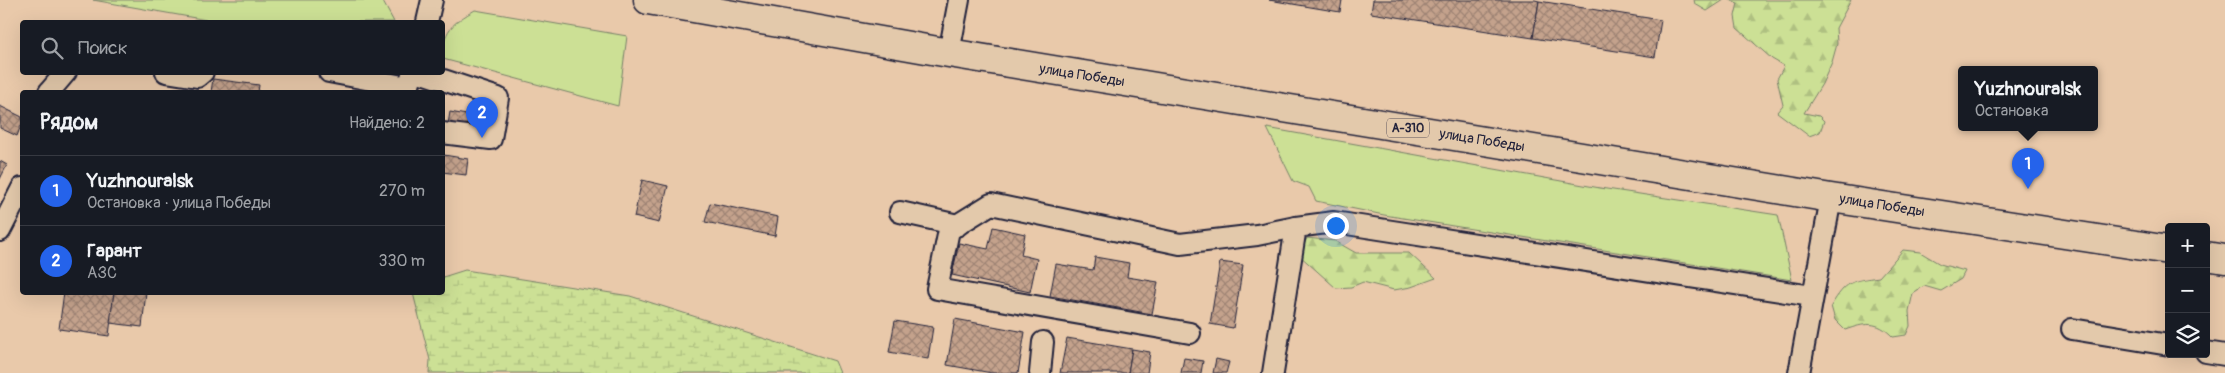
<!DOCTYPE html>
<html lang="ru">
<head>
<meta charset="utf-8">
<style>
	:root { --surface:#171b24; --page:#242831; --text:#f1f3f6; --muted:#9ea1a6; --line:#363941; --accent:#2563eb }
	body { margin:0; font-family:Pangolin,sans-serif; background:var(--page); color:var(--text) }
	.controls { position:absolute; right:15px; bottom:15px; display:grid; overflow:hidden; border-radius:5px; box-shadow:0 5px 20px #0002 }
	.controls button { width:45px; height:45px; display:grid; place-items:center; padding:0; border:0; border-bottom:1px solid var(--line); background:var(--surface); color:var(--text); font:25px sans-serif }
	.you { position:absolute; left:1335px; top:225px; width:18px; height:18px; margin:-12px; border:4px solid #fff; border-radius:50%; background:#1a73e8; box-shadow:0 0 0 8px #1a73e833 }
	.badge { display:grid; place-items:center; width:32px; height:32px; border-radius:50%; background:var(--accent); color:#fff; font-size:16px; font-weight:700 }
	.pin { position:absolute; translate:-50% -41px; filter:drop-shadow(0 1px 2px #0008) }
	.pin::after { content:''; position:absolute; top:26px; width:18px; height:15px; background:inherit; clip-path:polygon(0 0,100% 0,50% 100%) }
	.popup { position:absolute; left:1958px; top:66px; width:140px; height:65px; box-sizing:border-box; display:grid; place-content:center; border-radius:5px; background:var(--surface); filter:drop-shadow(0 1px 4px #0005); font-size:16px; white-space:nowrap; color:var(--muted) }
	.popup b { font-size:19px; color:var(--text) }
	.popup::after { content:''; position:absolute; left:50%; top:100%; margin-left:-10px; border:10px solid transparent; border-top-color:var(--surface) }
	.list { margin:0; padding:0; list-style:none }
	h2 { display:flex; justify-content:space-between; align-items:center; height:65px; margin:0; padding:0 20px; font-size:21px }
	h2 small { font-size:16px; font-weight:400; color:var(--muted) }
	.list li { display:grid; grid-template-columns:32px 1fr auto; gap:15px; align-items:center; box-sizing:border-box; height:70px; padding:0 20px; border-top:1px solid var(--line) }
	.list b { display:block; font-size:19px; white-space:nowrap }
	.list p { margin:0; font-size:16px; white-space:nowrap; color:var(--muted) }
	.list em { font-size:16px; font-style:normal; color:var(--muted) }
	.icon { flex:none; width:28px; height:28px; fill:none; stroke:currentColor; stroke-width:2; stroke-linecap:round; stroke-linejoin:round }
	.map { position:relative; flex:none; width:2225px; height:373px; overflow:hidden }
	.search { position:absolute; background:var(--surface); box-shadow:0 5px 20px #0002; left:20px; top:20px; width:425px; height:55px; display:flex; align-items:center; gap:12px; box-sizing:border-box; padding:0 18px; border-radius:5px; color:var(--muted); font-size:19px }
	.panel { position:absolute; background:var(--surface); box-shadow:0 5px 20px #0002; left:20px; top:90px; width:425px; height:205px; border-radius:5px }
	.map>svg:first-child { display:block }
</style>
</head>
<body>
<div class="map">
<svg width="2225" height="373" viewBox="0 0 2225 373">
	<defs>
		<pattern id="forest-firs" width="22" height="20" patternUnits="userSpaceOnUse" patternTransform="scale(1.25)"><rect width="22" height="20" fill="#cce095"/><path d="M5 1l3.5 6h-7zM16 11l3.5 6h-7z" fill="#afc081"/></pattern>
		<pattern id="wetland-marsh" width="20" height="14" patternUnits="userSpaceOnUse" patternTransform="scale(1.25)"><rect width="20" height="14" fill="#cce095"/><path d="M1 5h8M5 5V1M11 12h8M15 12V8" fill="none" stroke="#afc081"/></pattern>
		<pattern id="building-cross-hatch" width="8" height="8" patternUnits="userSpaceOnUse" patternTransform="scale(1.25)"><rect width="8" height="8" fill="#c4a28c"/><path d="M0 0l8 8M0 8l8-8" fill="none" stroke="#9f8474"/></pattern>
	</defs>
	<rect width="100%" height="100%" fill="#e9c9aa"/>
	<filter id="ink" filterUnits="userSpaceOnUse"><feTurbulence type="fractalNoise" baseFrequency=".02" numOctaves="2"/><feDisplacementMap in="SourceGraphic" scale="10" xChannelSelector="R" yChannelSelector="G"/><feConvolveMatrix kernelMatrix="1 2 1 2 8 2 1 2 1" color-interpolation-filters="sRGB"/></filter>
	<g filter="url(#ink)">
		<g fill="#cce095" stroke="#778168">
			<path d="M93,0H382L394,22H218Z"/>
			<path d="M475,10L627,36L618,106L443,59C442,30 453,23 475,10Z"/>
			<path d="M1267,128L1600,188L1778,215L1792,280L1384,215L1316,201L1309,187L1293,181Z"/>
		</g>
		<g fill="url(#forest-firs)" stroke="#778168">
			<path d="M1694,0H1724L1707,11L1695,4Z"/>
			<path d="M1730,0H1851L1836,28L1837,44L1832,62L1822,84L1804,113L1819,116L1824,121L1820,132L1809,136L1777,112L1783,105L1777,79L1784,66L1772,59L1737,28L1735,16L1738,3Z"/>
			<path d="M1307,238L1335,241L1356,253H1409L1436,278L1411,287L1394,290L1363,282L1351,287L1336,288L1299,255Z"/>
			<path d="M1903,250L1920,252L1940,264L1965,271L1961,279L1941,291L1924,286L1913,293L1909,311L1910,326L1906,335L1893,337C1877,320 1865,323 1845,330L1835,320L1831,306C1846,281 1851,281 1879,277Z"/>
		</g>
		<path fill="url(#wetland-marsh)" stroke="#778168" d="M465,270L630,296L835,361L840,373H429L430,360L413,293L442,292L443,277Z"/>
		<g fill="url(#building-cross-hatch)" stroke="#22223b">
			<path d="M1269,0H1342L1340,12Z"/>
			<path d="M1373,0H1535L1539,1L1533,38L1371,13Z"/>
			<path d="M1539,1L1661,20L1655,57L1533,38Z"/>
			<path d="M213,79L259,85L258,92H211Z"/>
			<path d="M0,106L22,117V123L17,136L0,128Z"/>
			<path d="M450,112L472,116L467,146L445,142Z"/>
			<path d="M444,155L468,159L466,175L442,172Z"/>
			<path d="M0,161L7,165L0,179Z"/>
			<path d="M642,180L668,186L659,223L634,217Z"/>
			<path d="M710,203L778,217L775,236L705,222Z"/>
			<path d="M993,227L1025,234L1021,255L1037,259L1030,292L952,275L959,243L988,249Z"/>
			<path d="M1095,257L1129,263L1127,277L1158,282L1152,314L1050,296L1056,264L1093,270Z"/>
			<path d="M1220,262L1243,265L1233,328L1210,324Z"/>
			<path d="M64,292H114L109,336L59,329Z"/>
			<path d="M114,292H146L142,327L110,323Z"/>
			<path d="M955,319L1025,332L1018,373H992L947,365Z"/>
			<path d="M895,321L933,327L928,359L889,352Z"/>
			<path d="M1067,338L1132,349L1128,373H1060Z"/>
			<path d="M1132,349L1150,352L1147,373H1128Z"/>
			<path d="M1184,358L1203,361L1201,373H1181Z"/>
			<path d="M1216,359L1229,362L1226,373H1213Z"/>
		</g>
		<g fill="none" stroke-linecap="round" stroke-linejoin="round">
			<defs>
				<g id="minor">
					<path d="M427,22L432,0"/>
					<path d="M949,53L959,0"/>
					<path d="M166,72L197,77L203,72"/>
					<path d="M329,72L408,87L413,72"/>
					<path d="M419,72L498,98L491,139L442,133"/>
					<path d="M49,92L66,72"/>
					<path d="M900,212L958,225"/>
					<path d="M0,231L22,188"/>
					<path d="M2072,329L2169,345"/>
					<path d="M1190,333L937,289L949,230L991,204L1180,244L1257,235L1296,227"/>
					<path d="M2206,352L2225,355"/>
					<path d="M1040,373L1043,342"/>
					<path d="M1273,373L1296,227L1334,222L1812,296"/>
					<path d="M1799,373L1831,198"/>
				</g>
				<g id="highway">
					<path d="M648,0L949,53L1831,198L2169,250"/>
					<path d="M2206,256L2225,259"/>
				</g>
			</defs>
			<use href="#minor" stroke="#22223b" stroke-width="24"/>
			<use href="#highway" stroke="#22223b" stroke-width="31"/>
			<use href="#minor" stroke="#e3c9ab" stroke-width="20"/>
			<use href="#highway" stroke="#e3c9ab" stroke-width="28"/>
		</g>
	</g>
	<g text-anchor="middle" dominant-baseline="central" stroke-width="4.5" stroke-linejoin="round" paint-order="stroke">
		<rect fill="#e3c9ab" stroke="#5c545d" stroke-width="1" x="1387" y="118.5" width="42" height="19" rx="4"/>
		<g font-size="12" font-weight="bold" fill="#22223b">
			<text x="1408" y="128">А-310</text>
		</g>
		<g font-size="14" fill="#22223b" stroke="#e3c9ab">
			<text transform="translate(1082 75) rotate(9)">улица Победы</text>
			<text transform="translate(1482 140) rotate(9)">улица Победы</text>
			<text transform="translate(1882 205) rotate(9)">улица Победы</text>
		</g>
	</g>
</svg>
<div class="controls">
<button>+</button>
<button>−</button>
<button><svg class="icon" aria-label="layers" viewBox="0 0 24 24"><path d="M12 4l9 5-9 5-9-5zM3 14l9 5 9-5"/></svg></button>
</div>
<div class="you"></div>
<div class="pin badge" style="left:2028px;top:189px">1</div>
<div class="popup"><b>Yuzhnouralsk</b>Остановка</div>
<div class="pin badge" style="left:482px;top:138px">2</div>
<div class="search"><svg class="icon" aria-label="search" viewBox="0 0 24 24"><circle cx="10" cy="10" r="6"/><path d="M15 15l6 6"/></svg>Поиск</div>
<section class="panel">
<h2>Рядом<small>Найдено: 2</small></h2>
<ul class="list">
<li><span class="badge">1</span><div><b>Yuzhnouralsk</b><p>Остановка · улица Победы</p></div><em>270 m</em></li>
<li><span class="badge">2</span><div><b>Гарант</b><p>АЗС</p></div><em>330 m</em></li>
</ul>
</section>
</div>
</body>
</html>
